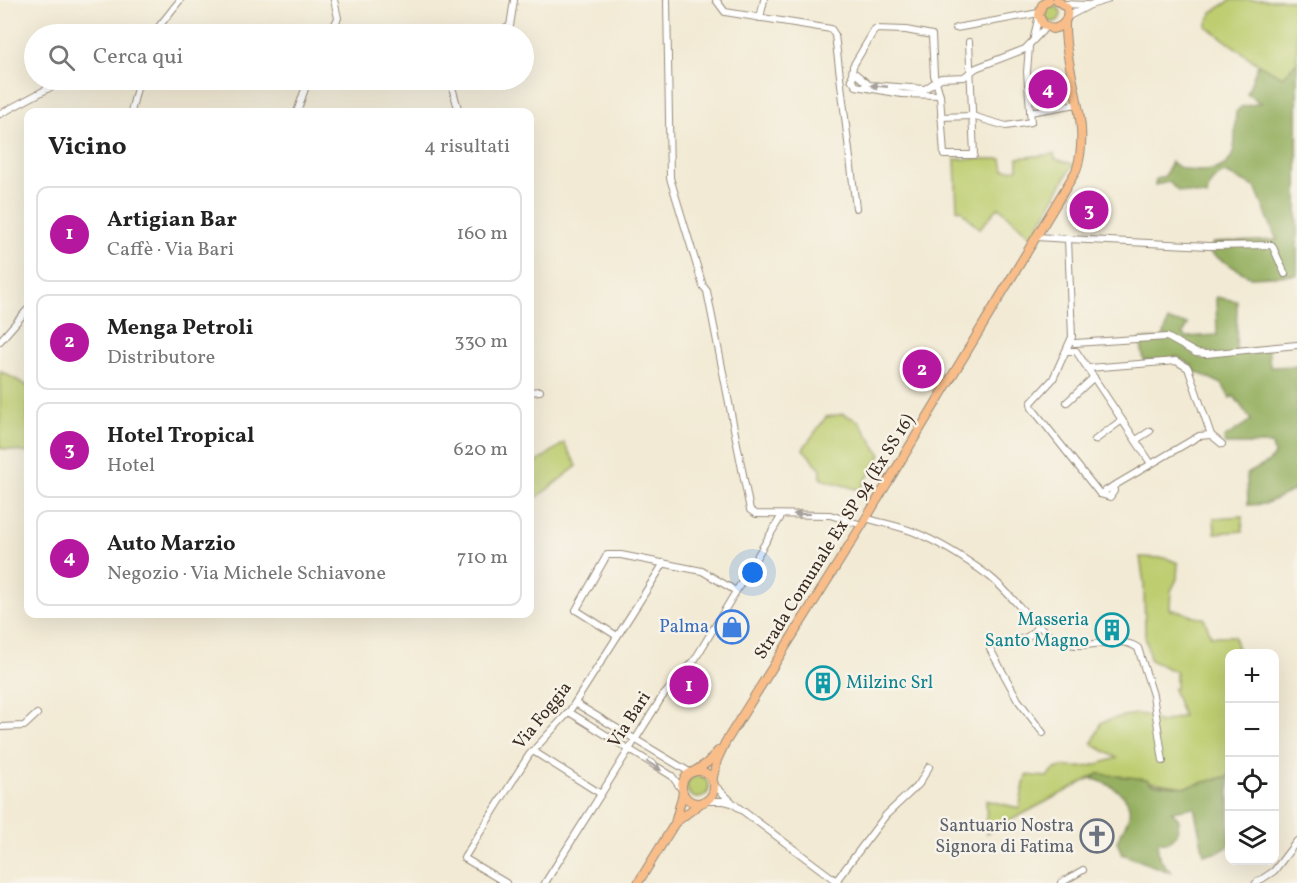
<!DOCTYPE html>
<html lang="it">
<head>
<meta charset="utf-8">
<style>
	:root { --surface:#fff; --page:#f6f6f6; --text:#222; --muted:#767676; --line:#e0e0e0; --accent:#b5179e }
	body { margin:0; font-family:Vollkorn,serif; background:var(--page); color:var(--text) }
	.controls { position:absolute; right:18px; bottom:18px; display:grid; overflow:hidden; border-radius:12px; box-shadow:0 6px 24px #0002 }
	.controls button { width:54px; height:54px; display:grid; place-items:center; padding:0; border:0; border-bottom:2px solid var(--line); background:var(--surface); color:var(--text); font:30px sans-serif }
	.you { position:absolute; left:753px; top:573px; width:21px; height:21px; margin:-15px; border:4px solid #fff; border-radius:50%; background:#1a73e8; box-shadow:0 0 0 9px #1a73e833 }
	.badge { display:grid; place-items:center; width:39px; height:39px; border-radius:50%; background:var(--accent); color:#fff; font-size:20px; font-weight:700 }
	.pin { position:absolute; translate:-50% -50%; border:3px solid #fff; box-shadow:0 2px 6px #0006 }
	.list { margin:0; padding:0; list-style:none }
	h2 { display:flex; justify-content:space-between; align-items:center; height:78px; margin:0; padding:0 24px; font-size:26px }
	h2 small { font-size:20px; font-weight:400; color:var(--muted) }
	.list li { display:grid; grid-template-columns:39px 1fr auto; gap:18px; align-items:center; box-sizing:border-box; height:96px; margin:0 12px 12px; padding:0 12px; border:2px solid var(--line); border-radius:12px }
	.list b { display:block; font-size:22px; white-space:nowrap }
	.list p { margin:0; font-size:20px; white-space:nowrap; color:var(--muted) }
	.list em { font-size:20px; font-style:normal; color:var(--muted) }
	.icon { flex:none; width:33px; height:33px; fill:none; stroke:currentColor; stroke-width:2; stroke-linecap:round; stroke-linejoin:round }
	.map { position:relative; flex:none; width:1297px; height:883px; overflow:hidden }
	.search { position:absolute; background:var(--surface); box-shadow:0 6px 24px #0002; left:24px; top:24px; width:510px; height:66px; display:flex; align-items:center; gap:15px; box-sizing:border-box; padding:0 21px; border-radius:33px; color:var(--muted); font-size:22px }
	.panel { position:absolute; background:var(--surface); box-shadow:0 6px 24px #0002; left:24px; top:108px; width:510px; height:510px; border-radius:12px }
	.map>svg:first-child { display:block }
</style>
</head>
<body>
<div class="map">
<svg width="1297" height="883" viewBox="0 0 1297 883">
	<rect width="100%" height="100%" fill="#f7f3e8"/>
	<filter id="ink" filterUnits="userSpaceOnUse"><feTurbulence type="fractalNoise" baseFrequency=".0167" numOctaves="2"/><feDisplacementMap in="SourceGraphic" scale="12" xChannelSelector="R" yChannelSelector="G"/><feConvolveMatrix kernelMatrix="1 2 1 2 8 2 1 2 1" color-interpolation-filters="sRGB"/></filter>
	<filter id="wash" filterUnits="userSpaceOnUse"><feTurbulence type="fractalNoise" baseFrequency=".008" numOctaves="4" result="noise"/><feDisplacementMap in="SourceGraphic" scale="24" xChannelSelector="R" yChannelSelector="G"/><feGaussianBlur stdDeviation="1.35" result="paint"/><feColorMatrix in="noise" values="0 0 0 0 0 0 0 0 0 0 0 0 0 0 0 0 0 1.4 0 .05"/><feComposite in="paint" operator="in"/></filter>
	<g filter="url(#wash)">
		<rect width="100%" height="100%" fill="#f2ead4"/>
		<g fill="#bdcd70" stroke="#7c7c47" stroke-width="1.5">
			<path d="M1231,0H1297V62L1283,77L1258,64L1206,26L1212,12Z"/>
			<circle cx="1053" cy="14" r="8"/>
			<path d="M1054,154L1055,159L1073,164L1032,237L999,207L979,229L960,209L957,210L955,159H1002L1004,170L1018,169V158Z"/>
			<path d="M0,371L28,386V453L0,448Z"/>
			<path d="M843,414L859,421L881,455L860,490L821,479V469L803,449L826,417Z"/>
			<path d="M564,443L577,466L535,499L530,493V467Z"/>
			<path d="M1242,516L1243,531L1215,533L1214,518Z"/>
			<path d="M1140,557L1166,558L1178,563L1177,579L1171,591L1170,610C1184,609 1191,619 1204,618L1211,636H1234L1239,653L1230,654L1229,776L1186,787L1098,774L987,833L986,800L1019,808L1026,775L1047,777C1057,762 1068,769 1083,767C1094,766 1106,761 1117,758L1092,744L1102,722C1121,717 1143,707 1159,723L1183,716L1173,689L1176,688V672L1150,660L1145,635L1144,584Z"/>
			<circle cx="698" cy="787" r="11"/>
		</g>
		<g fill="#96b062" stroke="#686d40" stroke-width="1.5">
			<path d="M1297,62V275L1250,277L1211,254L1209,250L1213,243L1277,240L1255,187L1225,173C1213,177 1209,183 1207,196L1178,191L1169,182L1155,185L1156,179L1165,176L1171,162C1182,170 1189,171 1202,171C1243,169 1233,141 1236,112L1241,107L1261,103L1247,94L1258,64L1283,77Z"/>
			<path d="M1216,297L1237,301L1236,354L1268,347L1270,367L1297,366V489L1265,504L1248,505L1247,474L1269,462L1274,455L1272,444H1225L1224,438L1251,420L1234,396L1230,398L1222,384L1194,371L1192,366L1178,357L1144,361L1140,340L1163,338L1168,321L1188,324L1183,334L1187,337L1217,335Z"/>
			<path d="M1098,774L1147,779L1152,784L1186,787L1229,776V846L1217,853L1204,854L1194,807L1172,811L1179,820L1177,834L1168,842H1158C1156,857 1162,863 1172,873L1122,854L1117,842C1120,832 1127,825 1129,815C1133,794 1106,782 1090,778Z"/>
		</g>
	</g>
	<g filter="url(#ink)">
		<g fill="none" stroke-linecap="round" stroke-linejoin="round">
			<defs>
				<g id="minor">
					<path d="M667,0L670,178L703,286L707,291L750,510L756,514L830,515L862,525"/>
					<path d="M716,0L725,12L831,29L835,35L856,208"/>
					<path d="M1064,4L1087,5"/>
					<path d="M1067,17L1090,5L1107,0"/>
					<path d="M760,18L764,0"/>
					<path d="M956,28L1039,13"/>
					<path d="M153,34L180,0"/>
					<path d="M330,34L338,18L334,0"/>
					<path d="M497,34L510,26L514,0"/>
					<path d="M1034,37L1039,15"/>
					<path d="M852,74L853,66L875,29L906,30L932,35L934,75L940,95L944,155H974L969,42"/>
					<path d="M450,80L459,112"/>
					<path d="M940,95L902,94L856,86L851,79L856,74L869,85L925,89L941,78L964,77L976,68L1025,49L1046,27"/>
					<path d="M131,112L139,80"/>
					<path d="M297,112L308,80"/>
					<path d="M1030,112L1077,104"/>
					<path d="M0,114L64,80"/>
					<path d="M941,117L972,116L1006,126L1031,122L1027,72L1029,47"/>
					<path d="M1037,237L1068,239L1072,337L1053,379L1031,403L1032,408L1100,494L1110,497L1114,491L1113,486"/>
					<path d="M1068,239L1209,246L1272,245L1285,274"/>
					<path d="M0,341L28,309"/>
					<path d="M1075,343L1167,337L1196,353L1206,354L1297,345"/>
					<path d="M1067,351H1076L1150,462"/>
					<path d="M1089,368L1176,361L1188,368L1211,435L1222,444"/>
					<path d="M530,392L540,391"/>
					<path d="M1067,402L1094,377"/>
					<path d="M1095,440L1122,420"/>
					<path d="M1136,440L1150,431"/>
					<path d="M1100,494L1199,436L1211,435"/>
					<path d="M866,518C881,523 899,526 914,532C941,543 966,559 989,576C1016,597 1031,628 1063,642C1087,652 1116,633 1138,648L1153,695L1163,761"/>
					<path d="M1037,626C1031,643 1007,640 991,643L990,649L1018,700L1043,733"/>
					<path d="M617,636L576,610L607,555H621L702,571L736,591"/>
					<path d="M575,703L691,773"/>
					<path d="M569,712L672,776L682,790"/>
					<path d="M0,727L24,726L37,714"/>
					<path d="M533,751L601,794"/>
					<path d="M713,784L735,805L839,883"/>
					<path d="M703,801H724L732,803"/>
					<path d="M836,881L886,815L919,784L929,767"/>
					<path d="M506,883L464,858L529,755L569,712L664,563"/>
					<path d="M545,883L662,697L694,661L782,515"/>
					<path d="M1061,883L1083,870"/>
					<path d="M1256,883L1274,871L1297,841"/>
				</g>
				<g id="major">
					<path d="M1049,0L1042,5L1039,15L1043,24L1052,29C1064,27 1069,19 1067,8L1057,0"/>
					<circle cx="698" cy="787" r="16"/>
					<path d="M693,772L707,763L718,751"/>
					<path d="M712,781L717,760L725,743L862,525L1076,171C1093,124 1064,72 1065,23"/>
					<path d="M676,822L702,802"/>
					<path d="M638,883L675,823L683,793"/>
				</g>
			</defs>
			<use href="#minor" stroke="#968a79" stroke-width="8"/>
			<use href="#major" stroke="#968a79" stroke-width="10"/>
			<use href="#minor" stroke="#fff" stroke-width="6"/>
			<use href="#major" stroke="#f8bd89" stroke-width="8"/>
		</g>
		<defs><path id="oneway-solid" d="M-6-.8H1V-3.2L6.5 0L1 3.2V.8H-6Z" transform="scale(1.5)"/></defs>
		<g fill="#a79f9a">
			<use href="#oneway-solid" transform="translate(879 86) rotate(-175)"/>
			<use href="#oneway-solid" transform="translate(802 514) rotate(179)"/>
			<use href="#oneway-solid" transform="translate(654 766) rotate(32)"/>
		</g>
	</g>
	<defs>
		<symbol id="shop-ring" viewBox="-11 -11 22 22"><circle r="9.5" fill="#f7f3e8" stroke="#3f7fe0" stroke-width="1.5"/><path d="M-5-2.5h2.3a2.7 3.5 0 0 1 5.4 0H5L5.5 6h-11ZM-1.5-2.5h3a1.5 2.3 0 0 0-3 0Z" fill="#3f7fe0"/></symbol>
		<symbol id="building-ring" viewBox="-11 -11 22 22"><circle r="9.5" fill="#f7f3e8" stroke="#0f9aa8" stroke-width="1.5"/><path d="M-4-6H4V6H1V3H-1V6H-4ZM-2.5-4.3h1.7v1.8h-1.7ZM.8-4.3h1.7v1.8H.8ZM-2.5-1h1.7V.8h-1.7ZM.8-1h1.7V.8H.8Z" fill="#0f9aa8"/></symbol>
		<symbol id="church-ring" viewBox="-11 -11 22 22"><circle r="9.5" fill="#f7f3e8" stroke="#6b7280" stroke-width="1.5"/><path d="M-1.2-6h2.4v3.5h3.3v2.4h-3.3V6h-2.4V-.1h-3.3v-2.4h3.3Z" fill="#6b7280"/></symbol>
	</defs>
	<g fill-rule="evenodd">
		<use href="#shop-ring" x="713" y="608" width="38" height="38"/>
		<use href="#building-ring" x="1093" y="611" width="38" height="38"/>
		<use href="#building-ring" x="804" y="664" width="38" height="38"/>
		<use href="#church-ring" x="1078" y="817" width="38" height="38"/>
	</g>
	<g text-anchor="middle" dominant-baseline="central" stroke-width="5" stroke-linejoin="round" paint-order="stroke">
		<g font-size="18" fill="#3b2a1e" stroke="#f7f3e8">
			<text transform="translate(835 537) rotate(-58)">Strada Comunale Ex SP 94 (Ex SS 16)</text>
			<text transform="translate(543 716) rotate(-51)">Via Foggia</text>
			<text transform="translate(630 720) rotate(-57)">Via Bari</text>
		</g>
		<g font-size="18" fill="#0d838f" stroke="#f7f3e8" text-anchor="end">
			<text x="1089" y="620">Masseria<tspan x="1089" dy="21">Santo Magno</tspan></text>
			<text x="846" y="683" text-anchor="start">Milzinc Srl</text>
		</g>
		<g font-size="18" fill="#366cbe" stroke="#f7f3e8" text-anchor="end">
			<text x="709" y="627">Palma</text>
		</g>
		<g font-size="18" fill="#5b616d" stroke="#f7f3e8" text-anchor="end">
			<text x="1074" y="826">Santuario Nostra<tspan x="1074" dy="21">Signora di Fatima</tspan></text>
		</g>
	</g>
</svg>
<div class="controls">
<button>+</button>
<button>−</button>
<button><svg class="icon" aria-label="locate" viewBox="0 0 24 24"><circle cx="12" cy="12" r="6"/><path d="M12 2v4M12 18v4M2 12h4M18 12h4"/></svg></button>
<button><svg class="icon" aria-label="layers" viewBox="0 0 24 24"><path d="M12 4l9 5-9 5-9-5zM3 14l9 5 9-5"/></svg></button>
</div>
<div class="you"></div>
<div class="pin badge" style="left:689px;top:685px">1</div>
<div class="pin badge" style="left:922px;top:369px">2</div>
<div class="pin badge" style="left:1089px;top:210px">3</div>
<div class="pin badge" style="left:1048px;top:89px">4</div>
<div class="search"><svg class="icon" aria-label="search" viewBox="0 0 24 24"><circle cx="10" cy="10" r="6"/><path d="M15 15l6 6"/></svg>Cerca qui</div>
<section class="panel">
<h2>Vicino<small>4 risultati</small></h2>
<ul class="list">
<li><span class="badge">1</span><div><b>Artigian Bar</b><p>Caffè · Via Bari</p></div><em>160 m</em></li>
<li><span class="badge">2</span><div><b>Menga Petroli</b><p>Distributore</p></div><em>330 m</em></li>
<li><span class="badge">3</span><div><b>Hotel Tropical</b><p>Hotel</p></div><em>620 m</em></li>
<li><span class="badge">4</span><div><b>Auto Marzio</b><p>Negozio · Via Michele Schiavone</p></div><em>710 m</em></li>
</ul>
</section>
</div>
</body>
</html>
